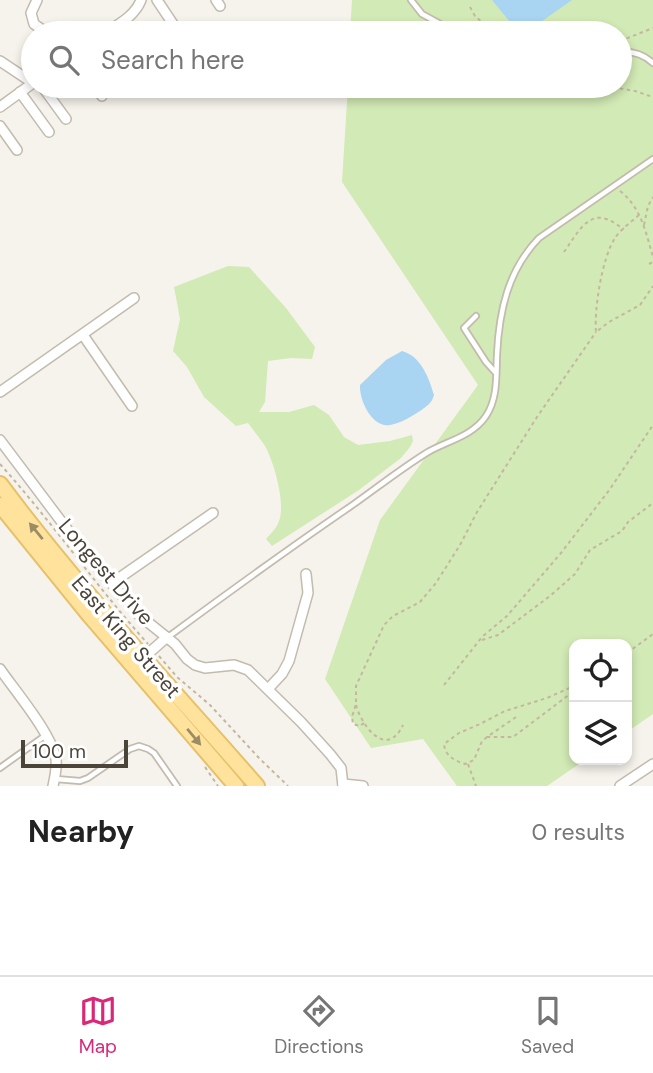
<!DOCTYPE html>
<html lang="en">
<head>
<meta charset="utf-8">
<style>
	:root { --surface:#fff; --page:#f2f2f2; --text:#222; --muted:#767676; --line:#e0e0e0; --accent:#db2777 }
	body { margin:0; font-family:"DM Sans",sans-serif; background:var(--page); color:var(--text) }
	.controls { position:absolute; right:21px; bottom:21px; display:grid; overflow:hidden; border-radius:14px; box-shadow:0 4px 10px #0003 }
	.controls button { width:63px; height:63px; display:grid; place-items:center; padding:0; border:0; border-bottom:2px solid var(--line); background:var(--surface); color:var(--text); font:35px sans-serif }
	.scale { position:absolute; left:21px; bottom:18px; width:107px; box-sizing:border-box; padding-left:7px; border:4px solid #4b4439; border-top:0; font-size:19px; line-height:24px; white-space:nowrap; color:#4b4439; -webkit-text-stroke:5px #fff; paint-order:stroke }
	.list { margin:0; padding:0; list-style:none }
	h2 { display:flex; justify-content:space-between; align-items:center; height:91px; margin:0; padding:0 28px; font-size:30px }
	h2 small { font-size:23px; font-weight:400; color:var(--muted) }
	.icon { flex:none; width:38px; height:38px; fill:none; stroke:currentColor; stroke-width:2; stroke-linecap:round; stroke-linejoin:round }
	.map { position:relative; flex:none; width:653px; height:786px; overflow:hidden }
	.search { position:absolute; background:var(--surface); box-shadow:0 4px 10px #0003; left:21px; right:21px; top:21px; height:77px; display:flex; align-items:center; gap:18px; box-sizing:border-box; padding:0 24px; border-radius:38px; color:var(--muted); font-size:26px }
	.sheet { height:189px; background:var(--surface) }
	nav { display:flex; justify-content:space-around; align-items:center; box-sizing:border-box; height:98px; border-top:2px solid var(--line); background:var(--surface); font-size:19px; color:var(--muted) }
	nav a { display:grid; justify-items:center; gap:4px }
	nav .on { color:var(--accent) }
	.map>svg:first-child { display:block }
</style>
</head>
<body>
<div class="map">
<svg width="653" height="786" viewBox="0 0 653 786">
	<rect width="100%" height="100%" fill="#f6f3ec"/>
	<g fill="#d2eab5">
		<path d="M352,0H653V714L627,732V644H574V760H585L547,786H457L423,739L371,748L325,679L380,520L478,385L342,182L348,86H620V33H350Z"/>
		<path d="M228,266L249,267L286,308L315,347L312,359L291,358L268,361L265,402L259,412H289L314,405L329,415L344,437L358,445L390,441L412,435L413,441L410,447L401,458L359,490L272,546L266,539C271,533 277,528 279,521C286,504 274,462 265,446C260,438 253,430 248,423L236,426L204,397L187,367L173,351L180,319L174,287Z"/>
	</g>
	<g fill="#a9d4f2">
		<path d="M492,0H572L535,26L523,32L518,31L514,27Z"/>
		<path d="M402,351C421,356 429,378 434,395C432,403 427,406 420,411C410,417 402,423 390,425C372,428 359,400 360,385L386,360Z"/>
	</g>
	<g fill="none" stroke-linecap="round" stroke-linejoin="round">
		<defs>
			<g id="lane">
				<path d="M411,0L422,14L457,33"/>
				<path d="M620,52C633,51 643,54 653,63"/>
				<path d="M476,316L464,328L486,362L496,373"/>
				<path d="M168,637C229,592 291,547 354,504C378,487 402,468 428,452C447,441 473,436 486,416C498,398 496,376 497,355C499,311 508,270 539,238L653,159"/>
				<path d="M0,768L46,735"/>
				<path d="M56,779L80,781L88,778L130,749L139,746L148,749L154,753L177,786"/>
			</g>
			<g id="street">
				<path d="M37,0L31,13L34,24L47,33"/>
				<path d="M157,0L179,33"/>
				<path d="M216,0L220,6"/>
				<path d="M105,33C119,24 135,16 141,0"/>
				<path d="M0,61L33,83"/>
				<path d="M42,86L66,119"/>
				<path d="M95,86L102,96"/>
				<path d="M20,92L49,132"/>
				<path d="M0,107L33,83"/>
				<path d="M0,126L17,150"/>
				<path d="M83,335L132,406"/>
				<path d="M0,392L134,298"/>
				<path d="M0,440L85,553L139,615L175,644L187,659L195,665L205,668L234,665L248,670L301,722L330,754L341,768L343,786"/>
				<path d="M112,583L213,513"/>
				<path d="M142,659L167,637"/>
				<path d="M0,669C16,692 51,733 56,759C57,768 55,777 53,786"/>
				<path d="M268,689L282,674L289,661L308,593L306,574"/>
				<path d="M343,784L363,786"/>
				<path d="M620,786L653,764"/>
			</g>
			<g id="primary">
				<path d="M0,484C79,590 170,686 257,786"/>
				<path d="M0,505L90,616L236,786"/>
			</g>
		</defs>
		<use href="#lane" stroke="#c2bbae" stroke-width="8"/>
		<use href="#street" stroke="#c2bbae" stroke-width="12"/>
		<use href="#primary" stroke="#e6c16a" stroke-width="18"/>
		<g stroke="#c4b79f" stroke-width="2" stroke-dasharray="3.5 3.5" stroke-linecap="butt">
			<path d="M470,7L475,16L494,33"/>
			<path d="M620,41L653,28"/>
			<path d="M606,86L635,91L653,97"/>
			<path d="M620,191C641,207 646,233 653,257"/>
			<path d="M639,215C631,222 621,229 615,238C602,258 594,309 596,332L609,322L640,305L653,286"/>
			<path d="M644,225L648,206L653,197"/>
			<path d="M564,252C573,240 585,215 602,218C610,219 617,225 624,229"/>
			<path d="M649,264L653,262"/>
			<path d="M0,464C52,522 96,586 148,644"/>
			<path d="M482,640L498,635L550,596L575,574L590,550L622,531L628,522L653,503"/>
			<path d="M627,653L653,634"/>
			<path d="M159,656L177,677L210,705L259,758L288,786"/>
			<path d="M444,685L482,637L507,616L561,553L610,489L653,425"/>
			<path d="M356,705C362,727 387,759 403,725"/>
			<path d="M516,717L487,737H513L574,691"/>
			<path d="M364,723L360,726L353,724L352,717L356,704V686L384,625L393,616L420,602L436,583L460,545L477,512L537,417L596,332"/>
			<path d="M487,737L482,741L474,760L465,764C455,761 445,756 444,744L459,733L480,724L505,711L547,698L574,686"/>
			<path d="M468,764L476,786"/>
			<path d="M205,767L218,786"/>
		</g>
		<use href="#lane" stroke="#fff" stroke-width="4.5"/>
		<use href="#street" stroke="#fff" stroke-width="9"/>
		<use href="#primary" stroke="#ffe39c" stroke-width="14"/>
	</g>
	<defs><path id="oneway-solid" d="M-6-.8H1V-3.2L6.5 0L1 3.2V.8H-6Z" transform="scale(1.75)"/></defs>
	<g fill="#9c8c66">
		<use href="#oneway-solid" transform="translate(36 531) rotate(-129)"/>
		<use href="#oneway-solid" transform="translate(194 737) rotate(50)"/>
	</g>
	<g text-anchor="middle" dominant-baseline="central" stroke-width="7" stroke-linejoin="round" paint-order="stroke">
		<g font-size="21" fill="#4b4439" stroke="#fff">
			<text transform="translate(106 572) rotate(49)">Longest Drive</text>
			<text transform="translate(126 637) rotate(49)">East King Street</text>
		</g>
	</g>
</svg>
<div class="controls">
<button><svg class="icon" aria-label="locate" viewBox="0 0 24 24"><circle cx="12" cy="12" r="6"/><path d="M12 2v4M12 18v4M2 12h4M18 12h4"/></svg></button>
<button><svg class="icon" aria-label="layers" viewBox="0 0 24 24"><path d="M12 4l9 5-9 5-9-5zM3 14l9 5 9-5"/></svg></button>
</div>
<div class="scale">100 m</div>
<div class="search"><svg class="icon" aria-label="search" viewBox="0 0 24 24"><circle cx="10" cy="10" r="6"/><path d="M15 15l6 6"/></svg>Search here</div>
</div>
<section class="sheet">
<h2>Nearby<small>0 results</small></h2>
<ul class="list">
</ul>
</section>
<nav>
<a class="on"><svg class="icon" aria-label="map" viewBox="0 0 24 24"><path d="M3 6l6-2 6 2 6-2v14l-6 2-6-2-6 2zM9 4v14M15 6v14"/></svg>Map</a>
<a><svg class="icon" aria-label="directions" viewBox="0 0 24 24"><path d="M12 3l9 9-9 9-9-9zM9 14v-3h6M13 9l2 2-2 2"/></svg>Directions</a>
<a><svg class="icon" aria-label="saved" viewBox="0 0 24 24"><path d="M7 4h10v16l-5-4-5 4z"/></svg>Saved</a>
</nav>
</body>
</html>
